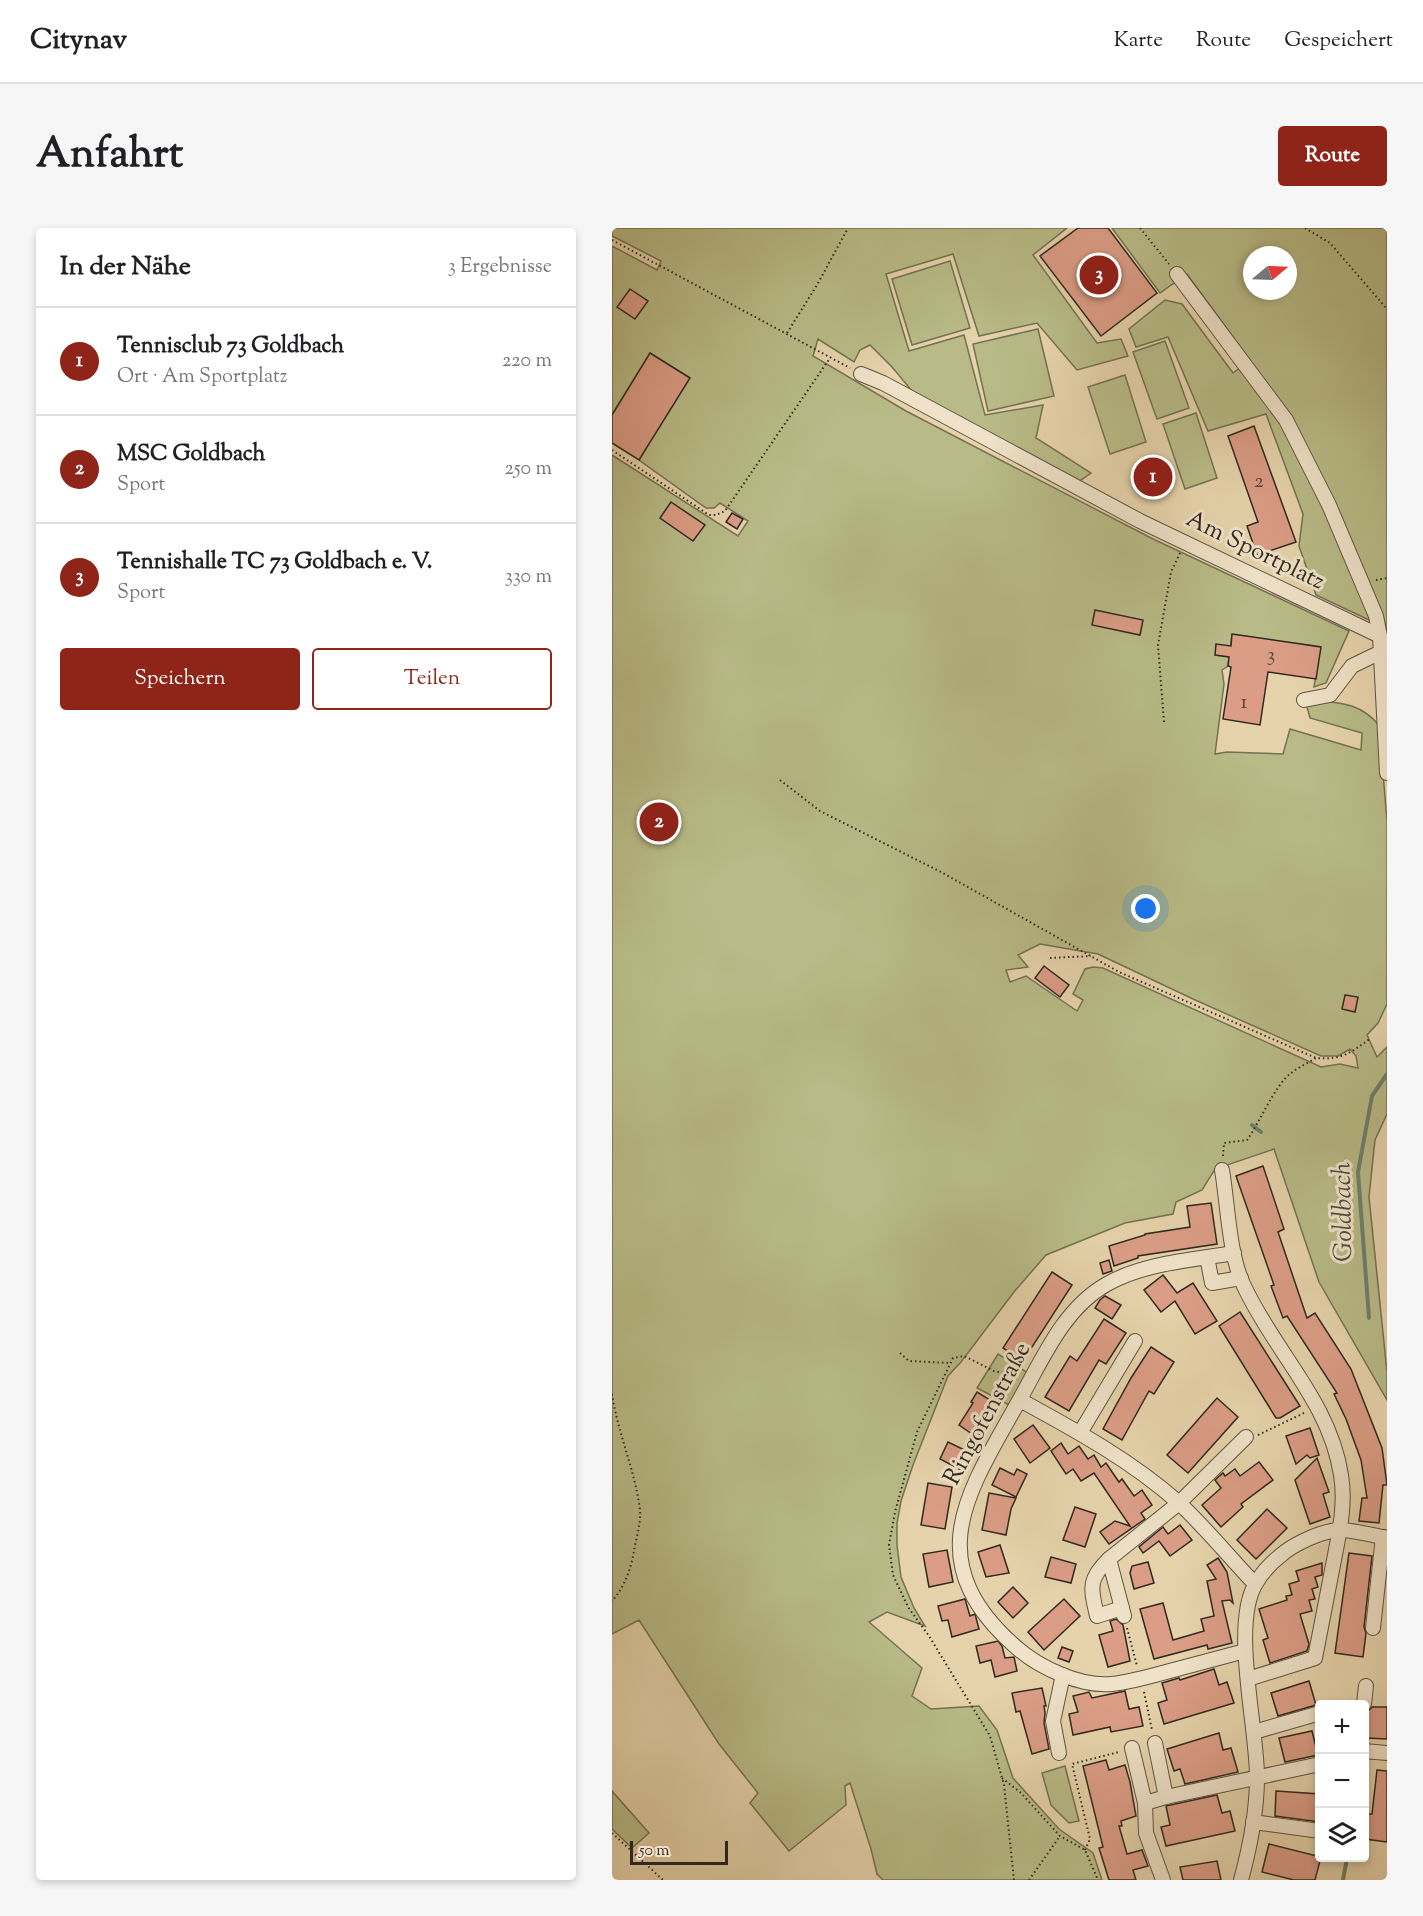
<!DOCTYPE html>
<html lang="de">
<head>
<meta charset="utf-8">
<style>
	:root { --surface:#fff; --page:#f6f6f6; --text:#202124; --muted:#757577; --line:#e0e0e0; --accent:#8f2418 }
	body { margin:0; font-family:"Sorts Mill Goudy",serif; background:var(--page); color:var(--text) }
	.controls { position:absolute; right:18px; bottom:18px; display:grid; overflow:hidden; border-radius:6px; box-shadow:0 3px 9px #0003 }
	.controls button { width:54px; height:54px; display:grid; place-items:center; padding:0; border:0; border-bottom:2px solid var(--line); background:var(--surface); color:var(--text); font:30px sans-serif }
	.compass { position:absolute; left:631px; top:18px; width:54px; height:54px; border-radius:50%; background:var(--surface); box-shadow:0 3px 9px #0003; rotate:71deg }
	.scale { position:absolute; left:18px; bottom:15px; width:98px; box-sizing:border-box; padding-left:6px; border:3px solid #31291f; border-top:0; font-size:16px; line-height:21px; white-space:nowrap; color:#31291f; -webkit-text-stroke:4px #efe2c8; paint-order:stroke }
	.you { position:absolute; left:534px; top:681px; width:21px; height:21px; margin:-15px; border:4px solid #fff; border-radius:50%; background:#1a73e8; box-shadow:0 0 0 9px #1a73e833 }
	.badge { display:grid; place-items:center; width:39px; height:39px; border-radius:50%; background:var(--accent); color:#fff; font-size:20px; font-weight:700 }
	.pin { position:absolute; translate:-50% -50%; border:3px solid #fff; box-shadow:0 2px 6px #0006 }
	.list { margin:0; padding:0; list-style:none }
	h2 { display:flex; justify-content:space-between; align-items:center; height:78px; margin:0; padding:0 24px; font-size:26px }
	h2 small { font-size:20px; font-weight:400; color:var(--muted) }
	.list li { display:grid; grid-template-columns:39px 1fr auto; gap:18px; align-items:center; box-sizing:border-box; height:108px; padding:0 24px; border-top:2px solid var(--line) }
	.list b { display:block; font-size:22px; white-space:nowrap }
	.list p { margin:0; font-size:20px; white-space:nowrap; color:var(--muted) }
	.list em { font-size:20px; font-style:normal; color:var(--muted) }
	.actions { display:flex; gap:12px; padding:18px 24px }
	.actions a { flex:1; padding:14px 0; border:2px solid var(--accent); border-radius:6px; text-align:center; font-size:21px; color:var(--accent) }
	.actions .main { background:var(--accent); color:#fff }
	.icon { flex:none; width:33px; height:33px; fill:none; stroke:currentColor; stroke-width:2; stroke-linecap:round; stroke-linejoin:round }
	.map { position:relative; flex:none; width:775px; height:1652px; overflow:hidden; border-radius:6px }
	header { display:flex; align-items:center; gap:36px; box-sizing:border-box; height:84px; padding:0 30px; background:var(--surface); border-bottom:2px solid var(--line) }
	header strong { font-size:28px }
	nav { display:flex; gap:33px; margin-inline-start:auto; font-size:21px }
	.intro { display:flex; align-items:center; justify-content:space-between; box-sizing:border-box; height:144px; padding:0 36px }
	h1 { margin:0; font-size:42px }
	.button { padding:15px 27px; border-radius:6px; background:var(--accent); color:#fff; font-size:21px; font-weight:700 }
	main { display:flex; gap:36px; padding:0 36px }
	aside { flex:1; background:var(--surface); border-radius:6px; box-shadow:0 3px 9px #0003 }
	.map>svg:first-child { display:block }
</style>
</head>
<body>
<header>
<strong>Citynav</strong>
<nav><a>Karte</a><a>Route</a><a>Gespeichert</a></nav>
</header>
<div class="intro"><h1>Anfahrt</h1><a class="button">Route</a></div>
<main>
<aside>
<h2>In der Nähe<small>3 Ergebnisse</small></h2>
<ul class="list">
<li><span class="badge">1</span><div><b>Tennisclub 73 Goldbach</b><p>Ort · Am Sportplatz</p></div><em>220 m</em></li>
<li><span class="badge">2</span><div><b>MSC Goldbach</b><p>Sport</p></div><em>250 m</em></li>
<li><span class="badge">3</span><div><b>Tennishalle TC 73 Goldbach e. V.</b><p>Sport</p></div><em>330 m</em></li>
</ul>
<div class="actions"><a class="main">Speichern</a><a>Teilen</a></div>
</aside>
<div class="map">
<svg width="775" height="1652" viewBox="0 0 775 1652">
	<rect width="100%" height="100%" fill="#e6d3ab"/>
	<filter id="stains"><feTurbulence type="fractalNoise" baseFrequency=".00333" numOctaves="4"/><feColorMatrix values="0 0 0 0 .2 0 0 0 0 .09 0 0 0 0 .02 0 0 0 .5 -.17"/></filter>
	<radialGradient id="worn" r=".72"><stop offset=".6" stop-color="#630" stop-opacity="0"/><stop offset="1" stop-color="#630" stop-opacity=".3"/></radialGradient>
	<g fill="#b8bb87" stroke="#747253" stroke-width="1.5" fill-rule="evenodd">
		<path d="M0,0H455L421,27L485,115L509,111L516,128L465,142L425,95L367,108L341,26L274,46L297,123L352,107L373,187L431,177L424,210L479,245L466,254L300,163L280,139L258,117L248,122L242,134L206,111L201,128L294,183L541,311L737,403L714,455L702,459L708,419L620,407L616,438L610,442L612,456L603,526L615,524L671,526L678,501L749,522L750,505L698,490L695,479L702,472C729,475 748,475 767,497L775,593V776L766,795L755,807L765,829L775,819V886L763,912L757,969L775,1144V1172L707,1054L662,921L603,941L590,962L564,974L561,986L513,995L434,1027L402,1064L349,1134L336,1148L301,1237L289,1273L285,1295V1317L289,1349L302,1380L313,1398L275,1384L257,1394L310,1440L300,1468L319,1481L367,1478L385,1502L401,1550L447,1601L481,1625L490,1652H271L265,1646L259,1621L238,1555L233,1558L234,1577L177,1623L138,1575L146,1565L107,1516L27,1392L0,1406V227L126,308L136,293L108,275L102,280H94L27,232L77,149L38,125L0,187V18L45,42L49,33L0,8ZM428,716L486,726L581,771L709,828H726L738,821L744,828L746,840L728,836L709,839L491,740L481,739L473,741L461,766L471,772L465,783L414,748L398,754L394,742L416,739L406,727Z"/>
		<path d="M500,0H775V432L770,398L704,367L687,318L691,286L654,186L596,203L556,109L524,119L517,101L553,72L570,76L621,145L638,132L575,46L548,65ZM640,27H676V63H640Z"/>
		<path d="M338,33L358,100L300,117L280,51Z"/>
		<path d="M426,101L442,168L376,183L361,116Z"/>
		<path d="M553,113L577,180L545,191L521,124Z"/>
		<path d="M513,147L534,214L498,226L476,159Z"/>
		<path d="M584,185L605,250L573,261L551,196Z"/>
		<path d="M386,1126L416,1145L397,1177L365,1160Z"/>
		<path d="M453,1538L467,1593L457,1595L439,1577L430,1545Z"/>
		<path d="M0,1563L37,1605L20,1620L0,1601Z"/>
	</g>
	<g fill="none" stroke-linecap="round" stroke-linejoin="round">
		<g stroke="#6e7f6f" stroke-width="4">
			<path d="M640,897L649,904"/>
			<path d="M757,1090L746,944L760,868L775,846"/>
			<path d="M731,1652L735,1630"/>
		</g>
	</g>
	<g fill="#db9d86" stroke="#31291f" stroke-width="1.5">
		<path d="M466,0H496L545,65L489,108L428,28Z"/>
		<path d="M18,61L36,73L23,91L5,79Z"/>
		<path d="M38,125L78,150L27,232L0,215V187Z"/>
		<path d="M642,198L684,314L645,327L635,298L646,294L616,208Z"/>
		<path d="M550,230L556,264L532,267L526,234Z"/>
		<path d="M59,274L93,297L81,313L48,290Z"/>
		<path d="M120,285L131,291L125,301L114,294Z"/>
		<path d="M483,382L531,392L528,407L480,397Z"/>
		<path d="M620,406L709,419L704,451L656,444L648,497L611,491L619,439L616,438L617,429L603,427L604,416L619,418Z"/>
		<path d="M432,738L457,757L448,769L423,750Z"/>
		<path d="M733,767L746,769L743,784L730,781Z"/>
		<path d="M651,938L672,1001L666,1004L695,1090L703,1085L739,1141L770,1220L775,1257H771L767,1295L747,1293L750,1270H755L749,1232L734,1191L722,1166L725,1165L675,1088L671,1090L659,1058L662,1057L624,948Z"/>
		<path d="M599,975L605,1016L526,1028V1030L502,1038L497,1018L533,1007V1006L578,999L575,978Z"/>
		<path d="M497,1032L500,1043L491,1046L488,1035Z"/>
		<path d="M440,1044L460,1057L411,1133L391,1120Z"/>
		<path d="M551,1047L565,1065L581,1055L605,1093L583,1106L563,1073L549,1084L532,1062Z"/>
		<path d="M493,1068L509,1077L500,1091L483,1080L488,1072Z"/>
		<path d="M628,1084L688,1178L668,1190H664L607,1098Z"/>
		<path d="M492,1091L514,1105L494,1136L487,1132L457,1183L433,1169L458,1128L465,1133Z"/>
		<path d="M539,1119L562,1134L542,1166L537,1163L510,1212L491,1201L519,1150Z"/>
		<path d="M365,1164L383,1175L377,1185L380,1187L366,1210L347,1197L361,1175L359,1174Z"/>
		<path d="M605,1170L626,1189L576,1245L555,1227Z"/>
		<path d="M421,1197L438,1220L418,1235L402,1211Z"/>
		<path d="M698,1200L707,1227L698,1230L695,1227L684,1236L674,1208Z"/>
		<path d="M336,1214L359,1225L351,1241H347L328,1231Z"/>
		<path d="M449,1215L456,1226L467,1218L476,1231L482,1227L489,1239L494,1235L507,1254L510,1251L522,1268L530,1262L540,1277L529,1285L533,1291L497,1316L488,1304L503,1293L518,1298L482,1245L469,1253L461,1241L454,1246L439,1223Z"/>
		<path d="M705,1230L717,1264L711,1266L718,1289L698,1296L683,1252Z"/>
		<path d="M647,1234L661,1252L629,1276L631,1279L609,1299L590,1277L609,1260L603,1252L611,1245L613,1248L623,1241L628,1248Z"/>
		<path d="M388,1240L402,1247L405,1241L415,1246L404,1269L380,1257Z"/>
		<path d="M316,1255L340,1259L333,1301L309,1297Z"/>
		<path d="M377,1265L404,1270L399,1281L394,1307L370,1302Z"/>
		<path d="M463,1279L484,1286L473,1319L451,1312Z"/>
		<path d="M655,1281L675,1300L644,1331L625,1312Z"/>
		<path d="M568,1297L580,1312L558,1328L547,1313L531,1325L527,1319L551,1299L556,1306Z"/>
		<path d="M388,1317L397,1345L374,1349L366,1324Z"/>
		<path d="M335,1322L341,1354L317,1359L311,1326Z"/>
		<path d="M737,1325L760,1328L752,1399L754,1405L751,1429L723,1425Z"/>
		<path d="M439,1329L464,1336L459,1355L433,1349Z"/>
		<path d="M606,1330L615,1344L621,1375L618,1372L610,1373L620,1415L596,1421L595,1417L542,1431L528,1381L551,1375L561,1412L592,1403L589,1391L602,1388L595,1353L604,1351L595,1337Z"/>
		<path d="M536,1334L542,1355L522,1361L518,1345L520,1338Z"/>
		<path d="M710,1335V1347L703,1349L706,1359L700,1361L703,1371L697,1372L700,1383L688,1386L697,1416L695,1423L658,1435L651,1412L656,1410L647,1381L675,1372L674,1368L680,1367L677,1356L687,1353L684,1343Z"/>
		<path d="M401,1359L416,1375L401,1390L386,1374Z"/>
		<path d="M353,1371L358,1388L363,1386L367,1401L340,1409L336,1392L330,1393L326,1378Z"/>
		<path d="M452,1371L468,1388L432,1422L416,1404Z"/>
		<path d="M504,1391L511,1397L518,1433L496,1439L487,1407L501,1403L498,1393Z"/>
		<path d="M386,1413L390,1418L393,1430L402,1429L405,1443L383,1449L379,1432L368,1435L364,1418Z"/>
		<path d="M450,1419L461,1423L457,1434L446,1430Z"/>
		<path d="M602,1441L607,1457L615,1454L622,1475L552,1496L546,1475L555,1472L550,1455L567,1450L568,1452Z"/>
		<path d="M697,1453L704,1477L666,1488L659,1465Z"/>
		<path d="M430,1460L434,1478H432L433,1485L432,1495L437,1521L420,1526L408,1483L404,1484L400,1465Z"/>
		<path d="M513,1463L517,1481L527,1479L531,1498L499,1504L498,1499L461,1507L457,1486L466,1484L461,1468L477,1464L480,1470Z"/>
		<path d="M760,1479H775V1511L754,1510L755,1484Z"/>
		<path d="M700,1503L706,1527L673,1534L667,1510Z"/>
		<path d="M607,1505L611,1522L619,1520L626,1544L573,1556L568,1541L562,1543L555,1521Z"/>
		<path d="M494,1532L497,1542L513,1537L518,1554L524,1588L509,1593L510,1598H507L515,1626L530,1622L536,1638L521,1642L524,1652H497L487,1620L491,1619L471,1538Z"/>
		<path d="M765,1542L775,1543V1614L753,1611L756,1586H760Z"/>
		<path d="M664,1563L708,1566V1594L663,1588Z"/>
		<path d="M605,1567L610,1585L618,1583L623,1603L554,1618L549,1599L558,1597L554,1578Z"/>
		<path d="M657,1616L709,1629L703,1652H682L650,1644Z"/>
		<path d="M605,1633L609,1652H571L568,1639Z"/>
	</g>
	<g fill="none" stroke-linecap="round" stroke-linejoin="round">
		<defs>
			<g id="minor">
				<path d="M565,46L674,192L717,277L764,388L768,408L775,545"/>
				<path d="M249,146L271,155L528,293L768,408"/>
				<path d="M692,472L718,467L740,438L769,424"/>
				<path d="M610,942C616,977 617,1028 632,1058C662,1123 718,1174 729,1247C734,1277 727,1306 721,1337C715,1368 709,1399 703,1430L636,1451"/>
				<path d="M622,1025C581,1032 532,1035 495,1056C452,1080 431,1130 408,1171C356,1264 305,1333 405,1420C428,1440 469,1459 500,1456C518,1454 536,1449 554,1444C580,1437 607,1430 633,1423"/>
				<path d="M595,1029L600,1055L629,1050"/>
				<path d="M408,1172C463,1202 520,1233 567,1275C594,1300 618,1330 643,1356"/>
				<path d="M468,1205L523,1113"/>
				<path d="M497,1331C475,1352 479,1361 485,1388L510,1380"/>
				<path d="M512,1388L497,1331L567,1275L634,1209"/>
				<path d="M761,1400L771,1309"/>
				<path d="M752,1476L754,1458"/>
				<path d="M642,1504L708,1485"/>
				<path d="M543,1515L554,1569L533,1575L534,1605L551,1652"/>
				<path d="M520,1520L533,1575"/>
				<path d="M752,1523L775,1525"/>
				<path d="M447,1525L441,1493L451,1447"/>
				<path d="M554,1569L708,1536"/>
				<path d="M641,1594L708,1603"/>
				<path d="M629,1652C638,1619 645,1583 645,1549C645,1498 619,1396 644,1355C650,1345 659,1335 668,1328C681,1316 713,1301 730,1302C745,1303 760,1307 775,1310"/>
			</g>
		</defs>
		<use href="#minor" stroke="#5e5442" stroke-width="16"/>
		<g stroke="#31291f" stroke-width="2" stroke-dasharray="1.5 3" stroke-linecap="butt">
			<path d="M528,0L557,36"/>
			<path d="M693,0L718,15L775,81"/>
			<path d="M0,12L238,140"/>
			<path d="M175,105L205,57L236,0"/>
			<path d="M0,222L97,287H104L113,283L218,130"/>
			<path d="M764,352L775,350"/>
			<path d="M552,494L546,417L559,344L568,325"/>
			<path d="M168,552L208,583L329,644L507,744L704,830C731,832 738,825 759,810"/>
			<path d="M438,730L479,728"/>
			<path d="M611,928L612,915L635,912C648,894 663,857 679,845C687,839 696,835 704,830"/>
			<path d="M288,1125L297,1133L338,1135"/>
			<path d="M0,1166C6,1206 23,1242 28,1282C29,1295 24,1311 22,1323C19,1341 12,1360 0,1373"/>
			<path d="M646,1207L692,1185"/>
			<path d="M515,1400L525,1438"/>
			<path d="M532,1464L540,1502"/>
			<path d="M390,1550L409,1565L448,1608L473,1622L486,1652"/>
			<path d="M0,1605L51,1652"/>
			<path d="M473,1622L478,1611L460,1536L507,1524"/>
			<path d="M402,1652L392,1557L378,1508L317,1408L296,1379L281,1347L277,1317L283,1284L305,1204L341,1130L352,1128L382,1143L397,1146L405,1151"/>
			<path d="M417,1652L448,1608"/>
		</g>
		<use href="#minor" stroke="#efe2c8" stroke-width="14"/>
	</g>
	<g text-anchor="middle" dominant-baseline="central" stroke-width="6" stroke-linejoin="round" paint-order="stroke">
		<g font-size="21" fill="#5c4639">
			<text x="647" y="254">2</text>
			<text x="659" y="428">3</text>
			<text x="632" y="475">1</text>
		</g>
		<g font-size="24" fill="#31291f" stroke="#efe2c8">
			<text transform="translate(643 323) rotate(26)">Am Sportplatz</text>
			<text transform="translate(376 1186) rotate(-62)">Ringofenstraße</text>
		</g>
		<g font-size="26" font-style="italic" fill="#4a4d40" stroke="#efe2c8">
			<text transform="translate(732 984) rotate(-91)">Goldbach</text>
		</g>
	</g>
	<rect width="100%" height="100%" filter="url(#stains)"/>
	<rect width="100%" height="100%" fill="url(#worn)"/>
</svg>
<div class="controls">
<button>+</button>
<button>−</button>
<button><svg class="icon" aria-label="layers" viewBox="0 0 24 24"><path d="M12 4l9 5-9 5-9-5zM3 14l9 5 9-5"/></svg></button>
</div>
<svg class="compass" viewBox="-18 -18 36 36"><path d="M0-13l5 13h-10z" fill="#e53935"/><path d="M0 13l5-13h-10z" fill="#757577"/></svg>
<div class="scale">50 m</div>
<div class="you"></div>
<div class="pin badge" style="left:541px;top:249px">1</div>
<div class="pin badge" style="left:47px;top:594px">2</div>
<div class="pin badge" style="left:487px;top:47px">3</div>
</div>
</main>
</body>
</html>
